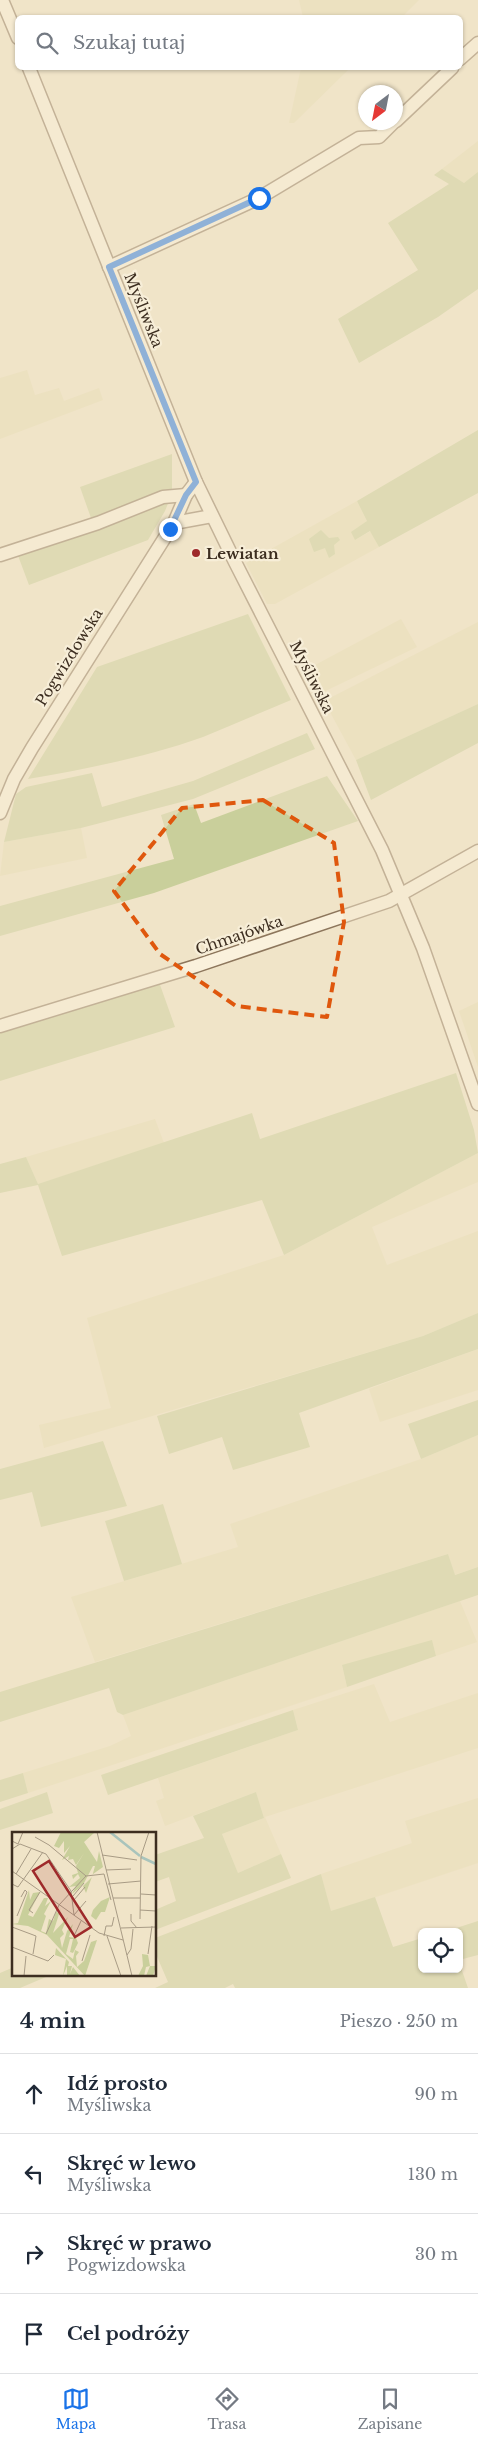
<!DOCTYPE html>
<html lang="pl">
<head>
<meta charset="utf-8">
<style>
	:root { --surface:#fff; --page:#f6f6f7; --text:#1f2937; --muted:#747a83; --line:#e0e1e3; --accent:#1a73e8 }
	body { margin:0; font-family:"Libre Baskerville",serif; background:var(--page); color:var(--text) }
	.controls { position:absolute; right:15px; bottom:15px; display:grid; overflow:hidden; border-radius:8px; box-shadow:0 1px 4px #0004 }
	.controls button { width:45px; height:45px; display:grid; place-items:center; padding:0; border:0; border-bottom:1px solid var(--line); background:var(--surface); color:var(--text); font:25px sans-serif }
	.compass { position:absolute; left:358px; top:85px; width:45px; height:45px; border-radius:50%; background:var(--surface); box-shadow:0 1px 4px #0004; rotate:212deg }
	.stop { position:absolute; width:15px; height:15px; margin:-11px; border:4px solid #1a73e8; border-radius:50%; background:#fff }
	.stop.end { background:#1a73e8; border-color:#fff; box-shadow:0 1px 5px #0008 }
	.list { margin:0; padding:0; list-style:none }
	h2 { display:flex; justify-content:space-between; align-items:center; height:65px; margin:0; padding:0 20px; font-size:21px }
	h2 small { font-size:16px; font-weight:400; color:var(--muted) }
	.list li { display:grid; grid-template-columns:32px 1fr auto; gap:15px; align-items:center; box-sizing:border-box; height:80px; padding:0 20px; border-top:1px solid var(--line) }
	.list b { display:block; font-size:19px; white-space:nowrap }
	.list p { margin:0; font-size:16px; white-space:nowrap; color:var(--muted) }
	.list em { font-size:16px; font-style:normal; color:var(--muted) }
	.icon { flex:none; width:28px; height:28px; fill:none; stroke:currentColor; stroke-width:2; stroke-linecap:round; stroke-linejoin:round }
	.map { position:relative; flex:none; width:478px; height:1988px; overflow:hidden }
	.search { position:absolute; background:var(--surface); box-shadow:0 1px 4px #0004; left:15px; right:15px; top:15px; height:55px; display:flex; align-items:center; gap:12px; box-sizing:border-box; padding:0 18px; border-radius:8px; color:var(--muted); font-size:19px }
	.sheet { height:385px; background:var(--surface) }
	nav { display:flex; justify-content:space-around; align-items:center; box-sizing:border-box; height:70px; border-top:1px solid var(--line); background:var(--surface); font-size:14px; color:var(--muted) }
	nav a { display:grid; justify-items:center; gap:2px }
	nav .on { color:var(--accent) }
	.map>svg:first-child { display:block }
</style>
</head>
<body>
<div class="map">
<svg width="478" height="1988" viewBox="0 0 478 1988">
	<rect width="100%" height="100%" fill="#f0e4c8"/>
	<g fill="#e6deb5">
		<path d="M299,0H419L401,18L303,17Z"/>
		<path d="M301,68H350L294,123H289Z"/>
		<path d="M478,141V173L464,183L442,169Z"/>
		<path d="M27,370L35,395L59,388L64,401L99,388L103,400L0,439V378Z"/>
		<path d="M357,501L367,521L355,540L371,531L379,547L275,604H267L246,563Z"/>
		<path d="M401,619L417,647L315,696L302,672Z"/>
		<path d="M478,622V704L356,760L324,701Z"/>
		<path d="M81,828L87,858L0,876L4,842Z"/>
		<path d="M478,1002V1067L459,1011Z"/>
		<path d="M155,1119L164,1143L38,1184L26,1157Z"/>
		<path d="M478,1153V1182L372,1227L387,1265L478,1231V1313L423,1336L44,1448L39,1425L111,1408L87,1318L284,1255Z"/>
		<path d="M478,1349V1390L380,1422L369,1389Z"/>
		<path d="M478,1435V1567L454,1575L448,1554L95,1662L71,1597L238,1547L230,1524L421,1459Z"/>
		<path d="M460,1601L477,1642L436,1656L432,1641L342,1666L347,1687L28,1793L23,1773L110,1746L131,1736L123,1715Z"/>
		<path d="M374,1684L390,1722L478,1693V1748L265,1817L281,1854L238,1873L222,1834L264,1818L256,1792L165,1826L156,1801L164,1798L158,1778L298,1730L293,1710Z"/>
		<path d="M478,1798V1863L331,1912L321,1874L412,1843L405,1821Z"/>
	</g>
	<g fill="#c9cf9b">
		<path d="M442,169L464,183L478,172V289L438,317L359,363L338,319L418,270L388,223L449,184L434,175Z"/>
		<path d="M478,430V493L379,547L370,531L355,540L351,532L367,521L357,501Z"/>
		<path d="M172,454V489L91,518L80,487Z"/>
		<path d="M169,501L165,511L148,540L29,585L17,553Z"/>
		<path d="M321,530L329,538L338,537L340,540L334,545L335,554L329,558L325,548L314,552L309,539Z"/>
		<path d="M248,614L291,700C262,712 232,725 203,737C147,757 86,769 28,779L97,667Z"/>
		<path d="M478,704V743L371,800L356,760Z"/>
		<path d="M307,733L315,749L193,799L81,828L4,842L16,794L26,787L92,773L102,807L193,781Z"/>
		<path d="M327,776L358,821L154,893L0,936V906L174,859L161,815L194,804L201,823Z"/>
		<path d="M159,982L175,1027L0,1081V1030Z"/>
		<path d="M456,1073L474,1130L478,1153L284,1255L262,1200L62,1256L38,1185L0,1193V1164L26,1157L38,1184L252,1113L260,1139Z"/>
		<path d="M478,1313V1349L299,1413L310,1447L233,1470L222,1437L169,1454L157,1416L423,1336Z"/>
		<path d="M478,1400V1435L421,1459L408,1424Z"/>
		<path d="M103,1441L127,1506L41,1527L32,1492L0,1500V1469Z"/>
		<path d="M163,1504L182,1564L124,1581L105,1521Z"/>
		<path d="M448,1554L455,1575L478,1567V1595L123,1715L117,1712L109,1688L0,1722V1692Z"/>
		<path d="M432,1640L436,1656L347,1687L342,1665Z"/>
		<path d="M293,1710L298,1730L108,1795L101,1775Z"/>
		<path d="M23,1773L28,1793L0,1802V1780Z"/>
		<path d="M47,1792L53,1813L0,1830V1809Z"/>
		<path d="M256,1792L264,1818L222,1834L238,1873L281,1854L291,1878L155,1930V1910L176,1901L169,1877L155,1882V1855L204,1838L193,1816Z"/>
		<path d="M321,1874L331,1911L375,1897L393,1947L422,1938V1969H459V1962L468,1988H235L233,1984L225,1988H155L168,1982L155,1952V1938Z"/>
		<path d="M478,1921V1955L459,1960V1932H444Z"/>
		<path d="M14,1967V1974H53L20,1988H0V1973Z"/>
	</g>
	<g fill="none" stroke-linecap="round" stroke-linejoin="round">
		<defs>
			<g id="minor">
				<path d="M2,0L18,38"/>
				<path d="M460,59L478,43"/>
				<path d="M29,68L196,482L235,562L382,850L423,948L478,1104"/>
				<path d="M396,121L452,68"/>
				<path d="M109,267L259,198L359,138L379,137L394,122"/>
				<path d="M174,523L212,516"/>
				<path d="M0,555L98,523L163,497L186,495"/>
				<path d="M0,813L14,779L32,748L174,523L186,495L196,482"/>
				<path d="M0,1026L196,966L389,901L478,851"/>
			</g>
		</defs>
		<use href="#minor" stroke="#8d765c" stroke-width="15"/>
		<use href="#minor" stroke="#faf1dc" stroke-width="12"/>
	</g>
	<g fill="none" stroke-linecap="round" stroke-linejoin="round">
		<path stroke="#1a73e8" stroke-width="6" d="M170,529L186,495L196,482L109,267L259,198"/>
	</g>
	<path d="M0 0H478V1988H0ZM263,800L334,843L344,922L327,1017L236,1006L160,954L114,891L182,808Z" fill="#f0e4c8" fill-opacity=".55" fill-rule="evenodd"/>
	<path fill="none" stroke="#df570d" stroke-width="4" stroke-dasharray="10 6" stroke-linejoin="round" d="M263,800L334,843L344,922L327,1017L236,1006L160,954L114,891L182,808Z"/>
	<circle fill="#9e2a2b" stroke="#f7eed8" stroke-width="2" cx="196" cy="553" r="5"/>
	<g text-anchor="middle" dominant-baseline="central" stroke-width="4.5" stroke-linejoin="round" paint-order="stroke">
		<g font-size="15" fill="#3d2e20" stroke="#f7eed8">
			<text transform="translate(144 310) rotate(68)">Myśliwska</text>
			<text transform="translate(69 657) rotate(-58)">Pogwizdowska</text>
			<text transform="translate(312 677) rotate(63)">Myśliwska</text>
			<text transform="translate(239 935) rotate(-19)">Chmajówka</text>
		</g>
		<g font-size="15" font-weight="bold" fill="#3d2e20" stroke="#f7eed8" text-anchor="start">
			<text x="206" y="553">Lewiatan</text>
		</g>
	</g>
	<g transform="translate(12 1832)">
		<rect width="144" height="144" fill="#f0e4c8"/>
		<path d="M49,0L82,1L72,10L85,30L87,19L91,35L81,42L74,61L71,54L80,45L83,34H81L72,51L60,63L66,57L60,62L64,54L57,55L68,46L66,42L61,47L60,43L66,41L64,34L72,21L64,33L61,27L56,28L57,24L50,28L58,14L52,21V9L47,16L42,14ZM17,58L18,68L21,61L28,60L16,83L21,85L32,66H36L33,74L39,69L32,82L34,84L29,99L34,101L37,87L41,89L44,80L47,81L49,76L41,101L56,85L50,98L52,102L48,106L50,116L55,99L61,92L57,105L64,106L66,111L61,121L58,120L61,107H58L54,122L61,127L63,118L67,120L64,124L65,135L72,129L79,110L85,108L73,144L35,103L16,94L0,92L6,91ZM98,65L93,80H89L84,88L79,84L81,78L89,69ZM44,116L57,130L56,134H60L58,142L61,135L68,144H55V134L51,144L54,127L43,123ZM130,122L136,123L138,134H144L141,144H134L138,134L134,135L132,144H126L131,134Z" fill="#c9cf9b"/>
		<path fill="none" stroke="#a9c4bc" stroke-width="2.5" d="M98,0L128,24M129,25L144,32"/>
		<path fill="none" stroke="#a89b85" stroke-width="1" d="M85,0L120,144M23,5L37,13L74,44L92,42L99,68M0,9L6,12L11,0M0,17L8,12L34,22L59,59L62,83M90,23L125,28M94,38L119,37M0,39L87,101L111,108M4,42L19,17M0,52L6,55L31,20M96,52L129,49M129,62L144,63M61,64L72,51M101,66H128M62,68L73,55M128,78L144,79M21,81L17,78L28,60M119,82V89L125,96M62,83L74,69M5,84L15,60L13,58L9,65M128,87L129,24L137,0M0,95L24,104L21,122M109,96L144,95M34,102L47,73L74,44M62,104L69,89M92,104L94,94H100L102,85M95,104L109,144M0,115L36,129L42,123M136,122L140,94M115,123L119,117L121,97M70,129L78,103M12,144L14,124"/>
		<path fill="#9e2a2b" fill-opacity="0.15" stroke="#9e2a2b" stroke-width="2.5" d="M37,29L79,95L63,105L21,39Z"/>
		<rect width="144" height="144" fill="none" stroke="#3d2e20" stroke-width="2.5"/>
	</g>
</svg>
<div class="controls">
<button><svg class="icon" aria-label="locate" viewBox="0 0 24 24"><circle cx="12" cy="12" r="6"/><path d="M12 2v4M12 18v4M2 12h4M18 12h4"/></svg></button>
</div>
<svg class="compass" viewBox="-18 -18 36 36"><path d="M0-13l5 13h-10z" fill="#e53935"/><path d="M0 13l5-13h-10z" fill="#747a83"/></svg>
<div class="stop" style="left:259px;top:198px"></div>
<div class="stop end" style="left:170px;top:529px"></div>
<div class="search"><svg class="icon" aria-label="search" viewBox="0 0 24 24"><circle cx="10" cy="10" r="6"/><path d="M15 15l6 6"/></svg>Szukaj tutaj</div>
</div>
<section class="sheet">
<h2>4 min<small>Pieszo · 250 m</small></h2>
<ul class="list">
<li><svg class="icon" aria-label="ahead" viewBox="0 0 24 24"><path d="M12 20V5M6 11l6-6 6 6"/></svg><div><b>Idź prosto</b><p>Myśliwska</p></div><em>90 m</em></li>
<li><svg class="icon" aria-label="left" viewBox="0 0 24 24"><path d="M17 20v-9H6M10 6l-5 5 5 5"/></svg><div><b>Skręć w lewo</b><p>Myśliwska</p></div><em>130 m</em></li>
<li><svg class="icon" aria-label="right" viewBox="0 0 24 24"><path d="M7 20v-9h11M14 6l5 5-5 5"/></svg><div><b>Skręć w prawo</b><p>Pogwizdowska</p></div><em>30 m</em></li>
<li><svg class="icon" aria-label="arrive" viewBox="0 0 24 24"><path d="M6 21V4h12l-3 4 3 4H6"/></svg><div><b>Cel podróży</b></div></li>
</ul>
</section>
<nav>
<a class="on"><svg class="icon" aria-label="map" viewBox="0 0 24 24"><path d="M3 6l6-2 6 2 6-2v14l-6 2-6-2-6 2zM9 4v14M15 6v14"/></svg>Mapa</a>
<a><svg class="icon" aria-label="directions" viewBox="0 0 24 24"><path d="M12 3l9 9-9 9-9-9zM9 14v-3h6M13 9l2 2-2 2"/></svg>Trasa</a>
<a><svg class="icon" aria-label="saved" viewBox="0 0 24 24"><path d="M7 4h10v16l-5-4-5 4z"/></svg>Zapisane</a>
</nav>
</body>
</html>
